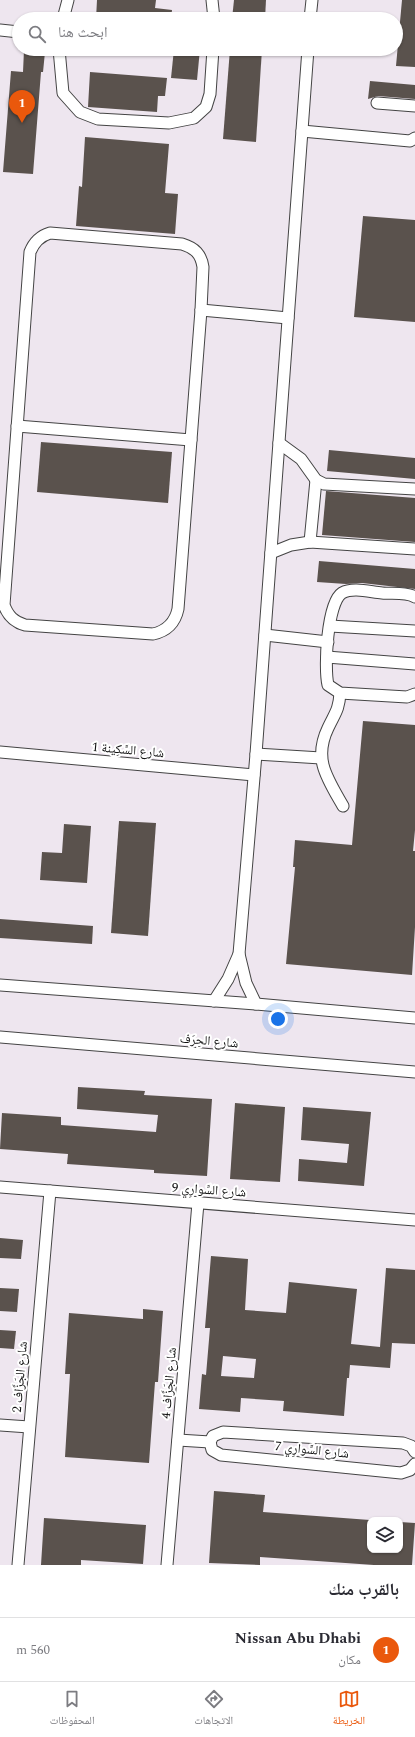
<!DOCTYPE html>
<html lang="ar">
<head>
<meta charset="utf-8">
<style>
	:root { --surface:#fff; --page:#f7f7f7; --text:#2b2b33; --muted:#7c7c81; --line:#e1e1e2; --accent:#ea580c }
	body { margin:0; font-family:Spectral,"Noto Naskh Arabic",serif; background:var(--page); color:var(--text); direction:rtl }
	.controls { position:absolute; right:12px; bottom:12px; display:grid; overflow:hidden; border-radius:8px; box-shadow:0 1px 3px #0004 }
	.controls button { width:36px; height:36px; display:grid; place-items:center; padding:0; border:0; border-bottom:1px solid var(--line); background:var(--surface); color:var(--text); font:20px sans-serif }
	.you { position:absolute; left:278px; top:1019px; width:14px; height:14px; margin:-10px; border:3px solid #fff; border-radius:50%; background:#1a73e8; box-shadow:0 0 0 6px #1a73e833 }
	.badge { display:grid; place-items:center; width:26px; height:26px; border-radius:50%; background:var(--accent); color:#fff; font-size:13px; font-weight:700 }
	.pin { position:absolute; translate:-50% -33px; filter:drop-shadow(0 1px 2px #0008) }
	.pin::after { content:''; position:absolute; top:21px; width:14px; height:12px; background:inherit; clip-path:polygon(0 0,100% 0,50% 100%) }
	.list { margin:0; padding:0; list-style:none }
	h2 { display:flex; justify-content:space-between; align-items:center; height:52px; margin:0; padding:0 16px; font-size:17px }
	h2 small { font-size:13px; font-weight:400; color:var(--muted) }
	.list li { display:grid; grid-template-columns:26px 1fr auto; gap:12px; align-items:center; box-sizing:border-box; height:64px; padding:0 16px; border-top:1px solid var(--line) }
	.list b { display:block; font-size:15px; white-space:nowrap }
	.list p { margin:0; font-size:13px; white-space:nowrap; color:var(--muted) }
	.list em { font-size:13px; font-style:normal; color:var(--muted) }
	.icon { flex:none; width:22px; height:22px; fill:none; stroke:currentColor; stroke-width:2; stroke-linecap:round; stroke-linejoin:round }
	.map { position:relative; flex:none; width:415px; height:1565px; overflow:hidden; direction:ltr }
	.search { position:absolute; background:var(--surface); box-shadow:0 1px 3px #0004; left:12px; right:12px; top:12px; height:44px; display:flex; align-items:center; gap:10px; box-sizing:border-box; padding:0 14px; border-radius:22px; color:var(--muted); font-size:15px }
	.sheet { height:116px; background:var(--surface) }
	nav { display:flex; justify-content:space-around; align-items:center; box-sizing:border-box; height:56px; border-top:1px solid var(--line); background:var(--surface); font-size:11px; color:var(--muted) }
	nav a { display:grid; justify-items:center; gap:2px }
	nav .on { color:var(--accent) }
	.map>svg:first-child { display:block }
</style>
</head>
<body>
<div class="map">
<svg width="415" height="1565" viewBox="0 0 415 1565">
	<rect width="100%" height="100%" fill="#fffdf5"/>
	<path fill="#eee6ef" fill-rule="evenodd" d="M0,0H415V1565H0ZM19,19H396V49H19ZM370,1520H400V1550H370Z"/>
	<g fill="#5a524d" fill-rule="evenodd">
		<path d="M97,0H156L155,8L172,10L171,19H96Z"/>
		<path d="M234,0H266L265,19H232Z"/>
		<path d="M402,0H415V67L396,66Z"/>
		<path d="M174,49H200L197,80L171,78Z"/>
		<path d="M230,49H262L256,142L223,139Z"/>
		<path d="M24,50L45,52L43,72H41L33,174L3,172L11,71L23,72Z"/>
		<path d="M90,72L167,78L165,96H158L157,112L88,107Z"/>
		<path d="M370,81L415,85V99L378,96L368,99Z"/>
		<path d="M85,137L169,144L165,193L178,194L175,234L76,226L79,186L82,187Z"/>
		<path d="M363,216L415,220V322L354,317Z"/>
		<path d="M41,442L172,452L168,503L37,492Z"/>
		<path d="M329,450L415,458V479L327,471Z"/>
		<path d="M326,491L415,498V542L322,535Z"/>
		<path d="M319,561L415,569V589L362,583L346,584L317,582Z"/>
		<path d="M363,721L415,725V830L413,851H415V927L412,975L286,964L295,867H293L295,840L352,845Z"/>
		<path d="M119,821L156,823L148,936L111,933Z"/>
		<path d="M64,824L91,826L87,883L40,880L42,852L62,853Z"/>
		<path d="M0,919L93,926L92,944L0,938Z"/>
		<path d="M78,1087L145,1091L144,1095L212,1099L207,1176L154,1173V1170L67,1164L68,1154L0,1149L2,1113L61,1117V1125L156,1132L158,1115L77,1109Z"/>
		<path d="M235,1103L285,1107L280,1182L230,1179Z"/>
		<path d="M303,1107L371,1112L364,1186L298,1181L299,1159L347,1163L349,1144L301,1140Z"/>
		<path d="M0,1238L23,1240L21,1259L0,1258Z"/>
		<path d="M211,1256L248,1259L245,1310L286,1313L289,1282L357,1289L351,1344L380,1347L386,1268L415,1270V1344L392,1343L390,1368L350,1365L349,1378H347L344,1416L283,1411L284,1401L241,1398L240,1412L199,1409L202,1374L206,1375L210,1328H205ZM223,1356L256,1359L254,1378L221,1376Z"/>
		<path d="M0,1288L19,1289L17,1312L0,1311Z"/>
		<path d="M143,1309L163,1311L158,1382H155L149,1463L65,1457L70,1374H65L69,1313L143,1319Z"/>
		<path d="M0,1330L16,1331L14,1349L0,1348Z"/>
		<path d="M214,1491L265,1495L263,1512L370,1520V1550H400V1522L415,1523L412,1565H374L260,1557V1565L209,1563Z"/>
		<path d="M44,1518L146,1525L143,1564L81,1560V1565H41Z"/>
	</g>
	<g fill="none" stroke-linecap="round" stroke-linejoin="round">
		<defs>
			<g id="minor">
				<path d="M212,0L214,19"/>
				<path d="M63,19L68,0"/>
				<path d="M310,19L312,0"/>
				<path d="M0,30L19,32"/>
				<path d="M59,49L63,93L80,112L98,119L169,123L194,118L206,107L210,94L213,49"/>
				<path d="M377,103L415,106"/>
				<path d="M302,131L410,141L415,138"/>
				<path d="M50,233L182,244C195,248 201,254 203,267L201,310L178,609C175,623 167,631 153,634L25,625C14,622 8,616 4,605L30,252C34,242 40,236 50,233Z"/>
				<path d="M201,310L288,318"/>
				<path d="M17,426L191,440"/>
				<path d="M279,443L301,459L316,480L324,484L415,489"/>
				<path d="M310,542L316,480"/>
				<path d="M271,553L291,545L310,542L415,549"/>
				<path d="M415,597C407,592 392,594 382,593C370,592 353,587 342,593C327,603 324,668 328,685L340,693L407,697L415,694"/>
				<path d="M330,626L415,631"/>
				<path d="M265,635L328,642"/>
				<path d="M327,657L415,664"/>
				<path d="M340,693C339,710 335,713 328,728C313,759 327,778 343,806"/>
				<path d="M0,752L254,775"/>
				<path d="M256,754L321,758"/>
				<path d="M239,954L246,983L256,1004"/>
				<path d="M0,985L256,1004L415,1018"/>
				<path d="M214,1001L228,979L239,954L256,754L308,49"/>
				<path d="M0,1037L415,1072"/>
				<path d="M0,1187L415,1220"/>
				<path d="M0,1425L29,1427"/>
				<path d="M178,1440L210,1442"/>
				<path d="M415,1452L411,1446L403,1443L223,1432L213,1436L210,1442L212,1450L221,1455L401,1473L410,1470L415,1464"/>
				<path d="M18,1565L50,1191"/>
				<path d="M167,1565L198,1203"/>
			</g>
		</defs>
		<use href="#minor" stroke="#444" stroke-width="13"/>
		<use href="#minor" stroke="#fff" stroke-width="11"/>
	</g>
	<g text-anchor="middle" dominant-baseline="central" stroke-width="4" stroke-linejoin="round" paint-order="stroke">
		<g font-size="13" fill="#111" stroke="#fff">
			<text transform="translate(128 750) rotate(5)">شارع السَّكِينة 1</text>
			<text transform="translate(209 1041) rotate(5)">شارع الحِرَف</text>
			<text transform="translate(209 1190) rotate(4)">شارع السَّوارِي 9</text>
			<text transform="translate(20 1377) rotate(-85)">شارع الجَزَّاف 2</text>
			<text transform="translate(169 1383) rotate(-85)">شارع الجَزَّاف 4</text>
			<text transform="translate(312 1450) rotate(6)">شارع السَّوارِي 7</text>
		</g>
	</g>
</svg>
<div class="controls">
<button><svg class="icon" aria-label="layers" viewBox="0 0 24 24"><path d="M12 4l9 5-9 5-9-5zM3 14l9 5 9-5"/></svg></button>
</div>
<div class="you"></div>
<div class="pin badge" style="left:22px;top:123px">1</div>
<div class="search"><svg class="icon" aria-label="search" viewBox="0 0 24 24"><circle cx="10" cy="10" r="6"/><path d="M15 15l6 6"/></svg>ابحث هنا</div>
</div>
<section class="sheet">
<h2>بالقرب منك<small></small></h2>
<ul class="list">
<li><span class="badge">1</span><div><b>Nissan Abu Dhabi</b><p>مكان</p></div><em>560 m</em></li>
</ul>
</section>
<nav>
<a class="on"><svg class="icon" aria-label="map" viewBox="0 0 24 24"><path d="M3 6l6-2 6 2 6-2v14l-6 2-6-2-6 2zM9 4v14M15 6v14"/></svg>الخريطة</a>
<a><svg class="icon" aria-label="directions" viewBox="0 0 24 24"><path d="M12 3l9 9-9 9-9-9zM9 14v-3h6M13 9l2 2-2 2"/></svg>الاتجاهات</a>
<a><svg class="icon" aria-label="saved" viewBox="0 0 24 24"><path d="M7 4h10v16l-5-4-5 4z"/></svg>المحفوظات</a>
</nav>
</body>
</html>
